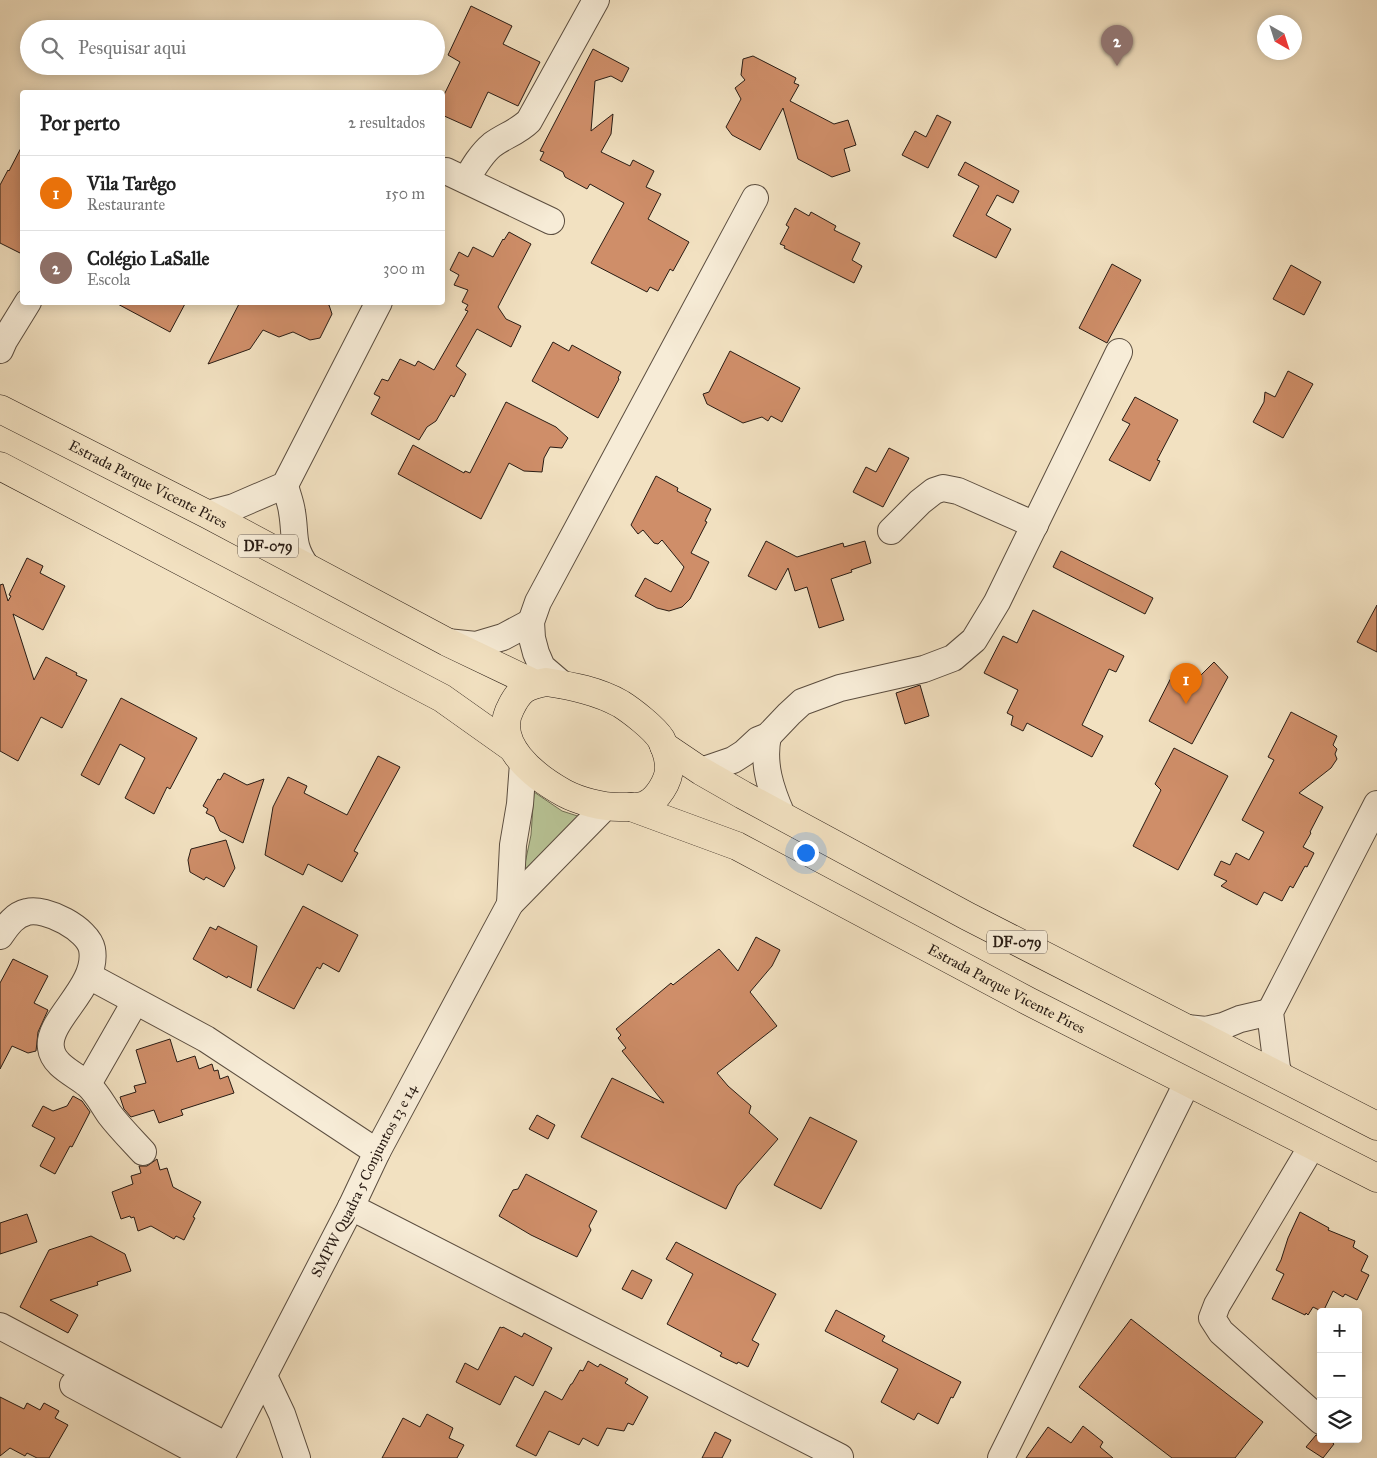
<!DOCTYPE html>
<html lang="pt">
<head>
<meta charset="utf-8">
<style>
	:root { --surface:#fff; --page:#f6f6f6; --text:#222; --muted:#767676; --line:#e0e0e0; --accent:#8f2418 }
	body { margin:0; font-family:"IM FELL Great Primer",serif; background:var(--page); color:var(--text) }
	.controls { position:absolute; right:15px; bottom:15px; display:grid; overflow:hidden; border-radius:5px; box-shadow:0 2px 12px #0003 }
	.controls button { width:45px; height:45px; display:grid; place-items:center; padding:0; border:0; border-bottom:1px solid var(--line); background:var(--surface); color:var(--text); font:25px sans-serif }
	.compass { position:absolute; left:1257px; top:15px; width:45px; height:45px; border-radius:50%; background:var(--surface); box-shadow:0 2px 12px #0003; rotate:141deg }
	.you { position:absolute; left:805px; top:852px; width:18px; height:18px; margin:-12px; border:4px solid #fff; border-radius:50%; background:#1a73e8; box-shadow:0 0 0 8px #1a73e833 }
	.badge { display:grid; place-items:center; width:32px; height:32px; border-radius:50%; background:var(--accent); color:#fff; font-size:16px; font-weight:700 }
	.pin { position:absolute; translate:-50% -41px; filter:drop-shadow(0 1px 2px #0008) }
	.pin::after { content:''; position:absolute; top:26px; width:18px; height:15px; background:inherit; clip-path:polygon(0 0,100% 0,50% 100%) }
	.list { margin:0; padding:0; list-style:none }
	h2 { display:flex; justify-content:space-between; align-items:center; height:65px; margin:0; padding:0 20px; font-size:21px }
	h2 small { font-size:16px; font-weight:400; color:var(--muted) }
	.list li { display:grid; grid-template-columns:32px 1fr auto; gap:15px; align-items:center; box-sizing:border-box; height:75px; padding:0 20px; border-top:1px solid var(--line) }
	.list b { display:block; font-size:19px; white-space:nowrap }
	.list p { margin:0; font-size:16px; white-space:nowrap; color:var(--muted) }
	.list em { font-size:16px; font-style:normal; color:var(--muted) }
	.icon { flex:none; width:28px; height:28px; fill:none; stroke:currentColor; stroke-width:2; stroke-linecap:round; stroke-linejoin:round }
	.map { position:relative; flex:none; width:1377px; height:1458px; overflow:hidden }
	.search { position:absolute; background:var(--surface); box-shadow:0 2px 12px #0003; left:20px; top:20px; width:425px; height:55px; display:flex; align-items:center; gap:12px; box-sizing:border-box; padding:0 18px; border-radius:28px; color:var(--muted); font-size:19px }
	.panel { position:absolute; background:var(--surface); box-shadow:0 2px 12px #0003; left:20px; top:90px; width:425px; height:215px; border-radius:5px }
	.map>svg:first-child { display:block }
</style>
</head>
<body>
<div class="map">
<svg width="1377" height="1458" viewBox="0 0 1377 1458">
	<rect width="100%" height="100%" fill="#f2e1c1"/>
	<filter id="stains"><feTurbulence type="fractalNoise" baseFrequency=".004" numOctaves="4"/><feColorMatrix values="0 0 0 0 .2 0 0 0 0 .09 0 0 0 0 .02 0 0 0 .5 -.17"/></filter>
	<radialGradient id="worn" r=".72"><stop offset=".6" stop-color="#630" stop-opacity="0"/><stop offset="1" stop-color="#630" stop-opacity=".3"/></radialGradient>
	<path fill="#b8c395" stroke="#707054" d="M534,792L562,811L590,820L519,892L531,835Z"/>
	<g fill="#cf8e69" stroke="#291c14">
		<path d="M471,6L512,26L503,44L540,62L518,106L488,92L471,128L442,115V99L460,62L448,55Z"/>
		<path d="M593,49L629,68L622,82L611,76L595,81L591,131L613,114L611,134L601,152L630,166L633,160L654,171L646,187L661,194L648,219L689,242L673,271L670,269L658,291L650,287L647,292L591,263L624,203L590,184L587,189L565,177L563,172L540,160L544,152L540,151Z"/>
		<path d="M753,56L796,78L794,83L799,85L790,101L834,124L848,120L856,145L844,149L850,171L832,177L798,159L783,108L760,150L732,135L726,127L741,99L735,88L745,80L741,75L743,59Z"/>
		<path d="M937,115L951,122L928,168L902,155L915,131L926,137Z"/>
		<path d="M22,146V254L0,243V185L8,170L9,171Z"/>
		<path d="M965,162L1019,191L1013,203L997,195L986,215L1011,229L996,258L953,236L979,186L958,175Z"/>
		<path d="M795,208L809,216L811,212L836,226L834,230L860,243L852,260L862,266L854,283L784,248L785,246L780,244L789,227L786,225Z"/>
		<path d="M509,232L531,244L498,307L506,319L521,326L511,347L477,329L456,366L466,374L454,397L451,395L436,421L427,427L419,440L371,414L380,397L374,394L382,379L388,381L400,359L415,366L418,361L434,370L468,311L465,310L468,305L462,302L468,290L454,285L459,275L450,270L459,252L468,257L473,247L493,257L503,239L504,240Z"/>
		<path d="M1112,264L1141,280L1107,343L1079,328Z"/>
		<path d="M1291,265L1321,282L1304,315L1273,299Z"/>
		<path d="M114,302H186L170,332Z"/>
		<path d="M240,302H324L329,305L332,314L320,338L310,340L293,332L279,337L263,330L250,349L208,364Z"/>
		<path d="M553,342L569,351L572,345L621,372L618,378L619,379L598,418L532,381Z"/>
		<path d="M730,351L800,388L782,422L771,416L768,421L762,417L743,423L707,404L703,394L709,392Z"/>
		<path d="M1288,371L1313,384L1283,438L1253,422L1264,402L1265,392L1275,397Z"/>
		<path d="M1135,397L1178,420L1157,460L1160,461L1150,481L1109,460L1130,424L1122,420Z"/>
		<path d="M506,402L556,427L568,438L562,448L550,447L544,458L542,472L524,471L509,463L481,519L398,474L413,445L464,473L465,471L470,473Z"/>
		<path d="M889,448L909,458L883,507L853,492L866,467L876,472Z"/>
		<path d="M656,476L678,488L677,491L711,509L705,521L707,522L691,553L709,562L690,599L682,607L669,611L657,608L635,596L645,578L671,592L684,567L662,540L658,544L654,543L643,530L638,534L631,525Z"/>
		<path d="M766,541L797,557L843,543L844,547L865,541L871,563L851,570L852,572L831,579L844,620L819,628L807,587L795,591L788,568L776,590L748,576Z"/>
		<path d="M1061,551L1153,598L1145,614L1053,567Z"/>
		<path d="M27,558L43,566L40,573L65,586L43,630L13,614L34,680L46,657L77,673L76,675L87,680L62,728L41,717L18,761L0,751V585L3,584L8,601L11,596L9,595Z"/>
		<path d="M1377,605V652L1357,642Z"/>
		<path d="M1033,610L1124,656L1116,672L1109,669L1082,725L1103,736L1092,757L1027,723L1023,731L1011,725L1013,716L1007,713L1018,690L984,673L1003,636L1017,643Z"/>
		<path d="M1214,662L1228,677L1192,744L1149,721L1176,668L1179,670L1181,667L1199,677Z"/>
		<path d="M920,685L929,716L905,724L896,693Z"/>
		<path d="M121,698L197,738L170,789L167,787L154,814L125,798L145,758L120,744L99,785L81,775Z"/>
		<path d="M1291,712L1337,736L1333,745L1337,749L1335,754L1337,759L1331,768L1299,793L1323,807L1310,832L1311,833L1303,847L1314,853L1307,867L1305,866L1293,888L1290,886L1282,901L1264,892L1257,905L1221,886L1227,881L1214,875L1221,861L1230,865L1236,853L1249,860L1264,832L1242,820L1274,760L1268,757Z"/>
		<path d="M1174,748L1228,776L1178,870L1133,846L1161,790L1155,784Z"/>
		<path d="M378,756L400,767L354,851L358,853L342,882L308,864L303,875L265,855L273,807L288,777L307,786L304,793L347,815Z"/>
		<path d="M224,773L247,785L264,779L243,843L220,831L214,817L206,813L208,809L203,806L218,779L220,780Z"/>
		<path d="M226,840L235,868L224,887L206,877L204,880L190,872L188,860L191,849Z"/>
		<path d="M303,906L358,935L339,972L323,963L320,969L317,967L294,1009L257,990Z"/>
		<path d="M218,926L257,946L251,988L228,976L227,978L193,959L210,927L216,930Z"/>
		<path d="M756,937L780,950L772,966L750,992L777,1026L717,1073L728,1086L751,1106L749,1113L778,1139L737,1186L726,1209L581,1137L612,1078L664,1103L622,1051L626,1048L618,1038L621,1035L616,1029L671,983L673,985L719,949L738,971Z"/>
		<path d="M13,959L48,976L34,1003L48,1010L38,1032L36,1051L28,1053L12,1046L0,1069V983Z"/>
		<path d="M170,1039L177,1062L195,1056L199,1069L212,1064L214,1071L218,1070L220,1079L228,1076L234,1093L181,1110L183,1115L159,1123L154,1110L131,1117L124,1109L120,1097L136,1092L134,1086L146,1083L136,1050Z"/>
		<path d="M73,1096L82,1101L90,1112L72,1147L70,1146L55,1174L40,1166L55,1138L32,1126L43,1106L53,1111L67,1106Z"/>
		<path d="M537,1115L555,1125L548,1139L529,1129Z"/>
		<path d="M810,1117L857,1141L821,1209L774,1185Z"/>
		<path d="M157,1159L160,1170L167,1168L173,1187L201,1202L193,1217L195,1218L184,1240L176,1236L174,1239L151,1226L138,1231L134,1217L131,1218L130,1216L121,1219L112,1192L133,1184L131,1176L141,1173L139,1166H147Z"/>
		<path d="M526,1174L597,1211L589,1226L591,1230L577,1257L531,1235L499,1216L513,1190L518,1189Z"/>
		<path d="M1300,1212L1329,1228L1328,1230L1355,1241L1353,1247L1368,1256L1361,1271L1369,1275L1357,1300L1345,1294L1343,1297L1333,1291L1323,1312L1313,1307L1308,1315L1306,1313L1305,1315L1272,1299L1284,1274L1276,1270L1281,1260L1288,1238Z"/>
		<path d="M27,1214L37,1242L0,1254V1223Z"/>
		<path d="M91,1236L125,1254L131,1271L97,1282L98,1285L50,1300L78,1315L68,1333L20,1307L49,1250Z"/>
		<path d="M676,1242L776,1294L752,1340L759,1344L748,1367L738,1362L737,1364L720,1356L722,1353L667,1324L693,1274L666,1259Z"/>
		<path d="M632,1270L652,1280L642,1299L622,1289Z"/>
		<path d="M836,1310L885,1336L882,1341L961,1382L953,1398L951,1397L938,1424L918,1413L914,1420L881,1402L898,1369L825,1331Z"/>
		<path d="M1131,1319L1263,1422L1235,1458H1172L1079,1387Z"/>
		<path d="M500,1327L502,1328L503,1327L522,1337L524,1333L552,1348L533,1386L515,1376L500,1405L456,1382L465,1363L478,1370Z"/>
		<path d="M588,1361L598,1367L600,1364L628,1379L625,1383L648,1397L633,1425L628,1423L624,1431L607,1428L598,1446L583,1438L579,1445L549,1431L536,1456L516,1446L545,1391L562,1400L571,1384H572L580,1370L583,1371Z"/>
		<path d="M0,1397L24,1409L27,1403L40,1410L44,1403L59,1411L55,1418L68,1425L49,1458H37L27,1453L25,1456L10,1448L0,1456Z"/>
		<path d="M427,1414L453,1428L449,1438L464,1445L457,1458H382L403,1418L420,1427Z"/>
		<path d="M1083,1426L1103,1442L1100,1447L1113,1458H1026L1048,1427L1071,1443Z"/>
		<path d="M715,1432L731,1440L722,1458H702Z"/>
		<path d="M1316,1435L1321,1436V1439H1328L1334,1444L1323,1458L1306,1447Z"/>
	</g>
	<g fill="none" stroke-linecap="round" stroke-linejoin="round">
		<defs>
			<g id="minor">
				<path d="M446,171L551,221"/>
				<path d="M466,180C473,168 481,154 492,145C504,136 518,132 529,121L596,0"/>
				<path d="M0,350L4,341L28,302"/>
				<path d="M285,485C287,494 291,503 292,512C296,535 291,545 306,566"/>
				<path d="M207,514L234,507L285,485L379,302"/>
				<path d="M891,531L920,502L934,491L943,488L958,491L1035,525"/>
				<path d="M447,642L476,645L503,637L531,622"/>
				<path d="M563,685L542,667L536,653L532,638L531,622L538,602L755,198"/>
				<path d="M768,736C762,764 771,790 782,815"/>
				<path d="M701,771L733,760L744,753L758,740L768,736L789,714L802,702L840,688L924,669L953,658L974,640L997,602L1119,352"/>
				<path d="M510,904L513,845L520,804L523,763"/>
				<path d="M0,936C7,926 14,915 27,912C46,907 88,929 92,949C99,987 46,1020 51,1048C53,1066 77,1075 88,1085C97,1093 103,1105 110,1115C120,1128 132,1140 143,1152"/>
				<path d="M89,976L206,1039L377,1152"/>
				<path d="M1187,1028L1206,1030L1223,1026L1240,1019L1270,1012"/>
				<path d="M1281,1077L1277,1068L1270,1012L1377,804"/>
				<path d="M88,1084L135,1002"/>
				<path d="M1312,1146L1217,1305L1212,1318L1221,1332L1321,1421"/>
				<path d="M351,1207L840,1457"/>
				<path d="M0,1326L227,1446"/>
				<path d="M264,1376L282,1414L297,1458"/>
				<path d="M73,1385L209,1458"/>
				<path id="s1" d="M221,1458L351,1207L377,1152L510,904L605,807"/>
				<path d="M1001,1458L1187,1083"/>
			</g>
			<g id="major">
				<path id="s2" d="M0,409L207,514L447,642L535,684"/>
				<path d="M0,466L442,698L511,747"/>
				<path d="M546,682C572,686 598,691 621,704C632,711 654,728 661,739C665,747 669,759 669,768C669,781 657,800 645,805C637,808 627,807 619,807C602,807 579,801 564,793C535,777 491,743 511,707C520,689 526,686 546,682Z"/>
				<path d="M664,746L701,771L743,795L967,916L1377,1126"/>
				<path id="s3" d="M631,807L737,846L1028,1001L1377,1178"/>
			</g>
		</defs>
		<use href="#minor" stroke="#5b4d3f" stroke-width="28"/>
		<use href="#major" stroke="#291c14" stroke-width="29"/>
		<use href="#minor" stroke="#f7ecd7" stroke-width="26"/>
		<use href="#major" stroke="#f2e1c1" stroke-width="28"/>
	</g>
	<g text-anchor="middle" dominant-baseline="central" stroke-width="4.5" stroke-linejoin="round" paint-order="stroke">
		<g fill="#f7ecd7" stroke="#675a4e" stroke-width="1">
			<rect x="238" y="534.5" width="60" height="23" rx="4"/>
			<rect x="987" y="930.5" width="60" height="23" rx="4"/>
		</g>
		<g font-size="14" font-weight="bold" fill="#291c14">
			<text x="268" y="546">DF-079</text>
			<text x="1017" y="942">DF-079</text>
		</g>
		<g font-size="15" fill="#291c14" stroke="#f7ecd7">
			<text stroke="none"><textPath href="#s2" startOffset="166">Estrada Parque Vicente Pires</textPath></text>
			<text stroke="none"><textPath href="#s3" startOffset="418">Estrada Parque Vicente Pires</textPath></text>
			<text stroke="none"><textPath href="#s1" startOffset="312">SMPW Quadra 5 Conjuntos 13 e 14</textPath></text>
		</g>
	</g>
	<rect width="100%" height="100%" filter="url(#stains)"/>
	<rect width="100%" height="100%" fill="url(#worn)"/>
</svg>
<div class="controls">
<button>+</button>
<button>−</button>
<button><svg class="icon" aria-label="layers" viewBox="0 0 24 24"><path d="M12 4l9 5-9 5-9-5zM3 14l9 5 9-5"/></svg></button>
</div>
<svg class="compass" viewBox="-18 -18 36 36"><path d="M0-13l5 13h-10z" fill="#e53935"/><path d="M0 13l5-13h-10z" fill="#767676"/></svg>
<div class="you"></div>
<div class="pin badge" style="left:1186px;top:704px;background:#e8710a">1</div>
<div class="pin badge" style="left:1117px;top:66px;background:#8d6e63">2</div>
<div class="search"><svg class="icon" aria-label="search" viewBox="0 0 24 24"><circle cx="10" cy="10" r="6"/><path d="M15 15l6 6"/></svg>Pesquisar aqui</div>
<section class="panel">
<h2>Por perto<small>2 resultados</small></h2>
<ul class="list">
<li><span class="badge" style="background:#e8710a">1</span><div><b>Vila Tarêgo</b><p>Restaurante</p></div><em>150 m</em></li>
<li><span class="badge" style="background:#8d6e63">2</span><div><b>Colégio LaSalle</b><p>Escola</p></div><em>300 m</em></li>
</ul>
</section>
</div>
</body>
</html>
